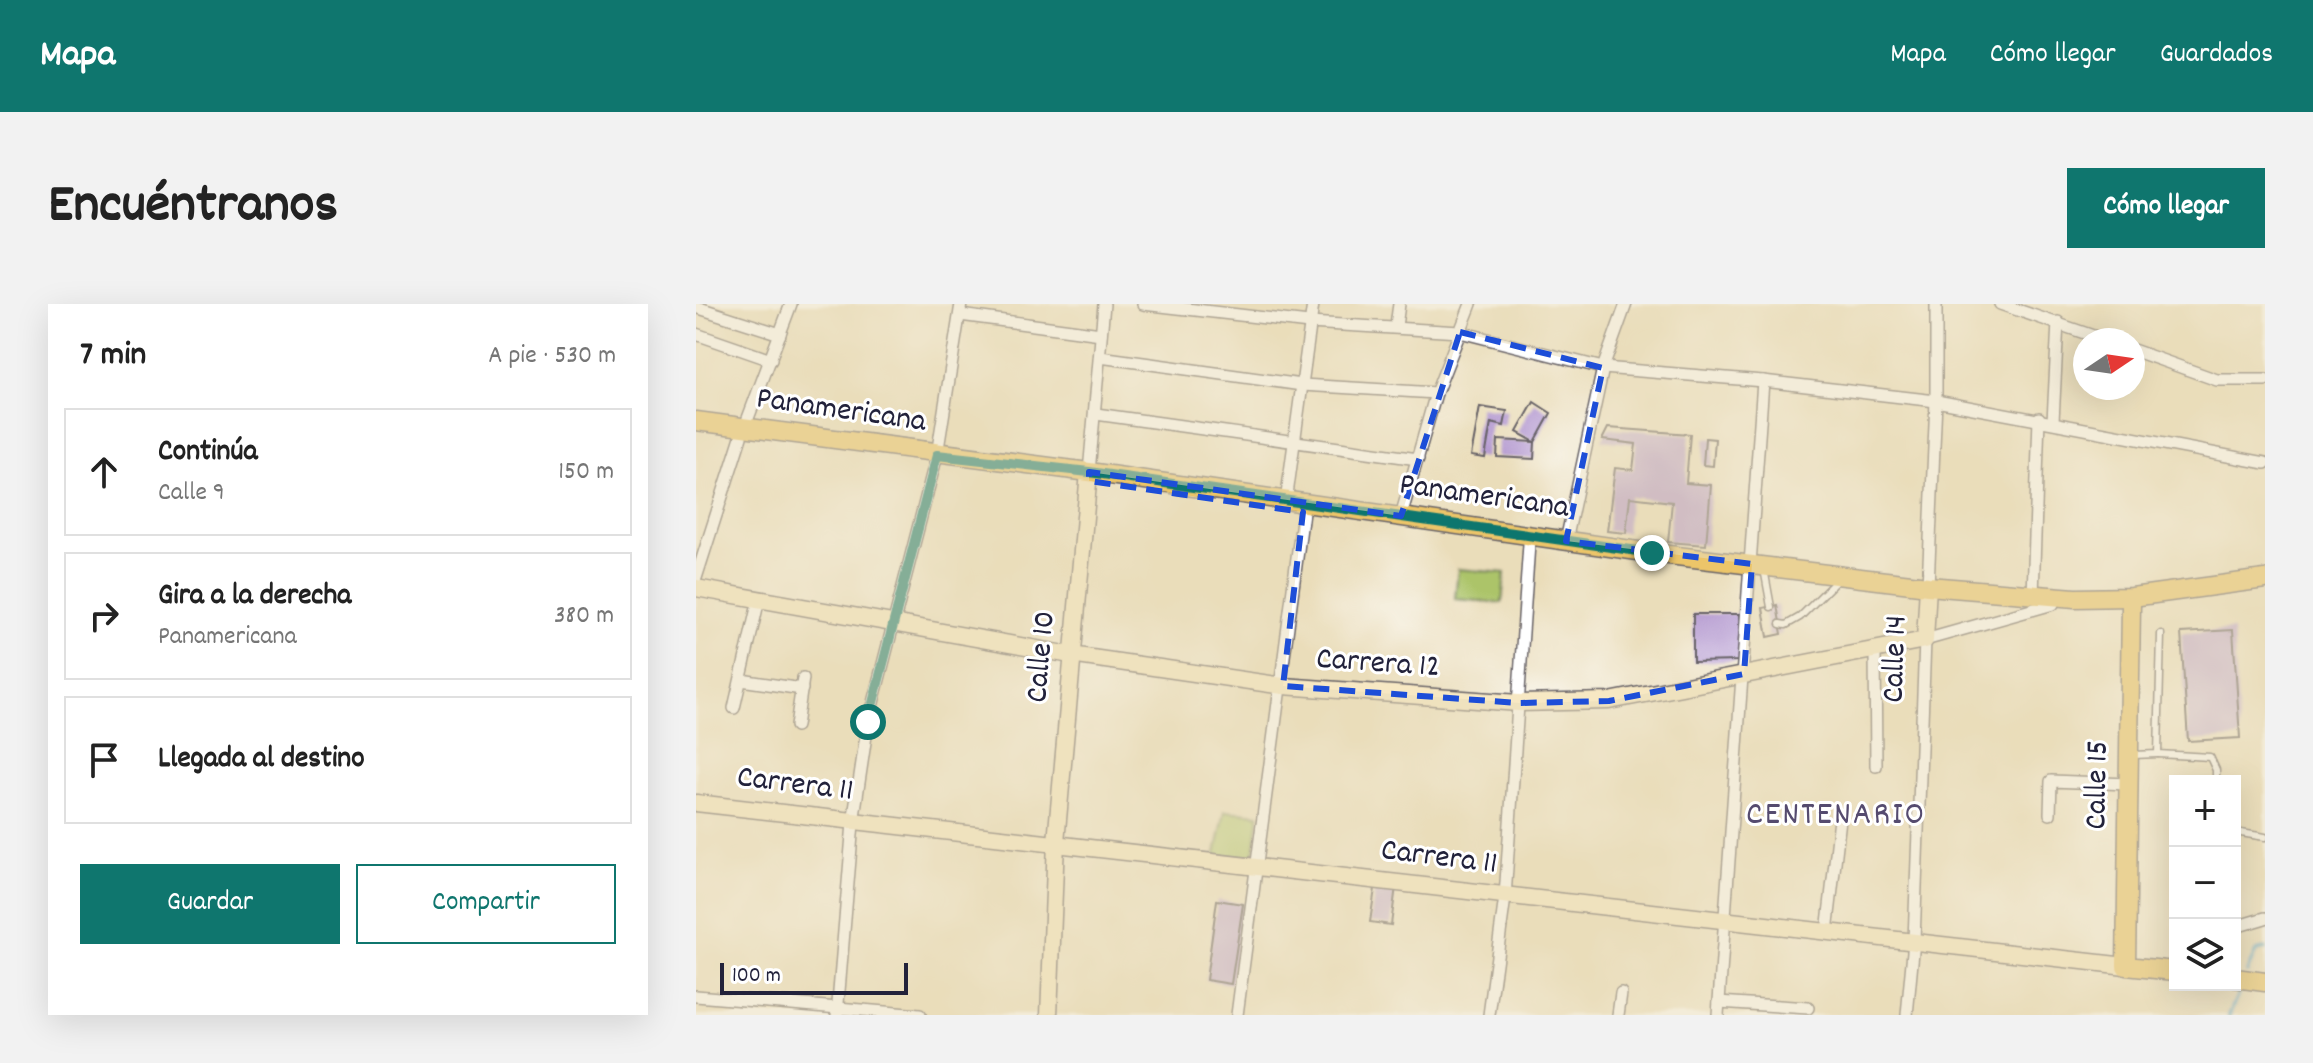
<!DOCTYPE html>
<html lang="es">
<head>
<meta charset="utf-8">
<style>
	:root { --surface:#fff; --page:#f2f2f2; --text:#222; --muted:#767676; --line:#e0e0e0; --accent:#0f766e }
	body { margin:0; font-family:Dekko,sans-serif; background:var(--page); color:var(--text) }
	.controls { position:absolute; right:24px; bottom:24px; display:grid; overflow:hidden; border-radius:0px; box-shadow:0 8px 32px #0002 }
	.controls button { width:72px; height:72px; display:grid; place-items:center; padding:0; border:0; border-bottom:2px solid var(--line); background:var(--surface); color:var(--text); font:40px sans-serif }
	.compass { position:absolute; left:1377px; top:24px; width:72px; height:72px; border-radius:50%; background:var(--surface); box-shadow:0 8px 32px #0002; rotate:77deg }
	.scale { position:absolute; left:24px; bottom:20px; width:188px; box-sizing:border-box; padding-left:8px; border:4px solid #22223b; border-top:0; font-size:22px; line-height:28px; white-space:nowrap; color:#22223b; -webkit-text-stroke:6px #fff; paint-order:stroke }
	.stop { position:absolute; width:24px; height:24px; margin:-18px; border:6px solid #0f766e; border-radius:50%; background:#fff }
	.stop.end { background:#0f766e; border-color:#fff; box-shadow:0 2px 8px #0008 }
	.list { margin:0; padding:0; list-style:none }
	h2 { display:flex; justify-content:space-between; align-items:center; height:104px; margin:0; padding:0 32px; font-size:34px }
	h2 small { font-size:26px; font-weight:400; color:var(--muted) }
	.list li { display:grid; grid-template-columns:52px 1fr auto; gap:24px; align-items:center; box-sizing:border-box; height:128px; margin:0 16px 16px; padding:0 16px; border:2px solid var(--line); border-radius:0px }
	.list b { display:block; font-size:30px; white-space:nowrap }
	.list p { margin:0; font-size:26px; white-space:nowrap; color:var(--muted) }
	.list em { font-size:26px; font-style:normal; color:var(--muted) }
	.actions { display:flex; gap:16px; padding:24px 32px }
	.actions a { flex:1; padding:18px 0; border:2px solid var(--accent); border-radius:0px; text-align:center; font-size:28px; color:var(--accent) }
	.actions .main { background:var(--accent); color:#fff }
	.icon { flex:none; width:44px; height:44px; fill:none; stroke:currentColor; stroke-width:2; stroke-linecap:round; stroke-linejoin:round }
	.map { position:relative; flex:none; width:1569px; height:711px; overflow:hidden; border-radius:0px }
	header { display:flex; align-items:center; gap:48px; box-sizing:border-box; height:112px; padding:0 40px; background:var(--accent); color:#fff }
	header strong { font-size:38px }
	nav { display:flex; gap:44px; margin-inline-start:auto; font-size:28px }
	.intro { display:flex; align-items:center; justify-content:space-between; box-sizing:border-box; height:192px; padding:0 48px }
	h1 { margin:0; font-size:56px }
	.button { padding:20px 36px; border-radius:0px; background:var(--accent); color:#fff; font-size:28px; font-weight:700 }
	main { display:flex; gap:48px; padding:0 48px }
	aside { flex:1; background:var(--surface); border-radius:0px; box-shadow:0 8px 32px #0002 }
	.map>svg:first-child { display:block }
</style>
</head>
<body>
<header>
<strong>Mapa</strong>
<nav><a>Mapa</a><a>Cómo llegar</a><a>Guardados</a></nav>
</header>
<div class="intro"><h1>Encuéntranos</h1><a class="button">Cómo llegar</a></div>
<main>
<aside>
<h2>7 min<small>A pie · 530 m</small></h2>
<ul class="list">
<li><svg class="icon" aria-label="ahead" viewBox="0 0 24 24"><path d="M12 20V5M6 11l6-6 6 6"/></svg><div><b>Continúa</b><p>Calle 9</p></div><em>150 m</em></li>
<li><svg class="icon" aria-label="right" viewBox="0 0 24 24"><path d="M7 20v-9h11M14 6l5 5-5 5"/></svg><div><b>Gira a la derecha</b><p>Panamericana</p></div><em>380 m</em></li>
<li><svg class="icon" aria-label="arrive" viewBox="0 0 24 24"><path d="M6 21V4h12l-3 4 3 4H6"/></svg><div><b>Llegada al destino</b></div></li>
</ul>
<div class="actions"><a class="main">Guardar</a><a>Compartir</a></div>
</aside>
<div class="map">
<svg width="1569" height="711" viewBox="0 0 1569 711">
	<rect width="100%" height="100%" fill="#fff"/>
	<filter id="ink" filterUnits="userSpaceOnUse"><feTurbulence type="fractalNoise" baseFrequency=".0125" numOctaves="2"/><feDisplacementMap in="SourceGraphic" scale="16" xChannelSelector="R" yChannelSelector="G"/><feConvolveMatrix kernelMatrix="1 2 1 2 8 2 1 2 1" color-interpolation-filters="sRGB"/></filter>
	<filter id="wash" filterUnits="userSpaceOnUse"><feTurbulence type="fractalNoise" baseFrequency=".006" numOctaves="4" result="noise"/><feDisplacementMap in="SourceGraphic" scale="32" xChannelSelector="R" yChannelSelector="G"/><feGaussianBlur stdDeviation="1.8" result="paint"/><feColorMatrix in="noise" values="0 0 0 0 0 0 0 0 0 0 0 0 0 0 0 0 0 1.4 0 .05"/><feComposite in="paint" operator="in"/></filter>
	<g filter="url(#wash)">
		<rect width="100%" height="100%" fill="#eaddba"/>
		<g fill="#acc469" stroke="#677352" stroke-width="2">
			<path d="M762,265L809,269L806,299L759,295Z"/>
			<path d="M529,507L563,510L557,560L519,554Z"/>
		</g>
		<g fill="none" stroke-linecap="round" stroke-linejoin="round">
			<g stroke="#55a7d0" stroke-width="4">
				<path d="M1551,668L1560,647L1569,645"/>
				<path d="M1533,711L1546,680"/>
			</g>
		</g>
		<g id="blocks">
			<g fill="#b398cf">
				<path d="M838,98L855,109L839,138L821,128Z"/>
				<path d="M784,103L811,107L808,122L795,119L789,154L775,152Z"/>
				<path d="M912,124L994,130L990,179L1015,181L1010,241L972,238L976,198L934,193L930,229L911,227L919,164L937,166L940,140L906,136Z"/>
				<path d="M1009,134L1019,135L1017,162L1007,161Z"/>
				<path d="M802,136L839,138L838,155L801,153Z"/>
				<path d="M1081,301L1086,330L1072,333L1067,304Z"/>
				<path d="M997,310H1043L1044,357L997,358Z"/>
				<path d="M1537,326L1544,434L1492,437L1485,329Z"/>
				<path d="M680,578L700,582L695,621L674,618Z"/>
				<path d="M521,596L547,600L535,680L510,676Z"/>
			</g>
		</g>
	</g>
	<g filter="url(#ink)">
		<use href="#blocks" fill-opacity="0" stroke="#686367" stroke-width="2"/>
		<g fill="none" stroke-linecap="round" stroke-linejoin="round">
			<defs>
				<g id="lane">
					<path d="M1069,270L1075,303"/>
					<path d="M1084,320L1090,321L1104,313L1139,278"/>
					<path d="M1462,450L1514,453L1520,466V477"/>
					<path d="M1437,451L1462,450L1465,330"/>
					<path d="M1539,528L1569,533"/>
				</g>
				<g id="street">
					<path d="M447,0L613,19L764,28L907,64L1067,77L1240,97L1569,159"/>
					<path d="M1304,0L1409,36"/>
					<path d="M0,3L84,30"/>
					<path d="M264,11L405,30"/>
					<path d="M700,22L703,0"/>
					<path d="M0,30L75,56"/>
					<path d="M1437,46L1521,76H1569"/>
					<path d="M404,53L606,81L740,89"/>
					<path d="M400,110L722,155"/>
					<path d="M1357,117L1362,18"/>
					<path d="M48,125L95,0"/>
					<path d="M393,168L408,0"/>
					<path d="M590,198L617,0"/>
					<path d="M705,212L740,89L775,0"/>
					<path d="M870,237L907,64L930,0"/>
					<path d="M0,274L45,133"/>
					<path d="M1232,282L1240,97V0"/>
					<path d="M1337,291L1343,114"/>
					<path d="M1179,347L1180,462"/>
					<path d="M45,376L106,385"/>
					<path d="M38,404L63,295"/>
					<path d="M100,422L107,374"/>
					<path d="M1354,510L1355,477L1433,480"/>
					<path d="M1539,623L1569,614"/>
					<path d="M1131,628L1144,515"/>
					<path d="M0,692L224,711"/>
					<path d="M1023,698L1112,704"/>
					<path d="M141,711L157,519L172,418L241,151L265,0"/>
					<path d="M541,711L607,208"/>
					<path d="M793,711L809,593L833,240"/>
					<path d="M922,711L925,689"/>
					<path d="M1022,711L1067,77"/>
					<path d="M1211,711L1218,637L1229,336L1357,300"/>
				</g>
				<g id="secondary">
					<path d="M0,284L375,351L587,382L823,399L913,397L1229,336L1232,282"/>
					<path d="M0,499L1430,662"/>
					<path d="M353,711L360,538L393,168"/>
				</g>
				<g id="primary">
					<path d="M0,117L393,168L956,249L1232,282L1379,294L1436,293L1569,275"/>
					<path d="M1435,301L1430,662L1479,667"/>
					<path d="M1539,674L1569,678"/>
				</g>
			</defs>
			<use href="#lane" stroke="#686367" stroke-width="9"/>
			<use href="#street" stroke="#686367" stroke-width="14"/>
			<use href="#secondary" stroke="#686367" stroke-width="19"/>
			<use href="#primary" stroke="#686367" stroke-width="21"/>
			<use href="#lane" stroke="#fff" stroke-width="6"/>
			<use href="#street" stroke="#fff" stroke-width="11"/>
			<use href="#secondary" stroke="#f7e8c3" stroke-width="16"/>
			<use href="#primary" stroke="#ecc569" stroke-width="18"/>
		</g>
	</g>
	<g fill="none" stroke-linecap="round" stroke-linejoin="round" filter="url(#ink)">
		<path stroke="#0f766e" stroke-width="10" d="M172,418L241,151L393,168L956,249"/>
	</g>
	<path d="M0 0H1569V711H0ZM764,28L907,64L870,237L1056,260L1048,370L913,397L823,399L587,382L607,208L393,177V168L705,212Z" fill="#eaddba" fill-opacity=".55" fill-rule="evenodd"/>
	<path fill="none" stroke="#1d4ed8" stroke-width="6" stroke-dasharray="16 10" stroke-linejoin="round" d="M764,28L907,64L870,237L1056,260L1048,370L913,397L823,399L587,382L607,208L393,177V168L705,212Z"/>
	<g text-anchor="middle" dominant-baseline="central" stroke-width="6" stroke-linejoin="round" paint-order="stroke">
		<g font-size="32" fill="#22223b" stroke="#fff">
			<text transform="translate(145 108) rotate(8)">Panamericana</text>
			<text transform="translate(788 194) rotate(8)">Panamericana</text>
			<text transform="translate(347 353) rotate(-85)">Calle 10</text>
			<text transform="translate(1201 355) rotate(-88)">Calle 14</text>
			<text transform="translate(682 361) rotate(4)">Carrera 12</text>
			<text transform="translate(1403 481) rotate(-89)">Calle 15</text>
			<text transform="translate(99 482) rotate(7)">Carrera 11</text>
			<text transform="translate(743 555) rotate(7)">Carrera 11</text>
		</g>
		<g font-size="34" letter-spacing="2" fill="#554b6f" stroke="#fff">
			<text x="1140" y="512">CENTENARIO</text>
		</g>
	</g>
</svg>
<div class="controls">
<button>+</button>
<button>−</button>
<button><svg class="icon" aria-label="layers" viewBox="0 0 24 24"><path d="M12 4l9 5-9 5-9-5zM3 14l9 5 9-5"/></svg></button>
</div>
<svg class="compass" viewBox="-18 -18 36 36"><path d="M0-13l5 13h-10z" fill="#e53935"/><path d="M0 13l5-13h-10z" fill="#767676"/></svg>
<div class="scale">100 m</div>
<div class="stop" style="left:172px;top:418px"></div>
<div class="stop end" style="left:956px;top:249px"></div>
</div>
</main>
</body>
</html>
